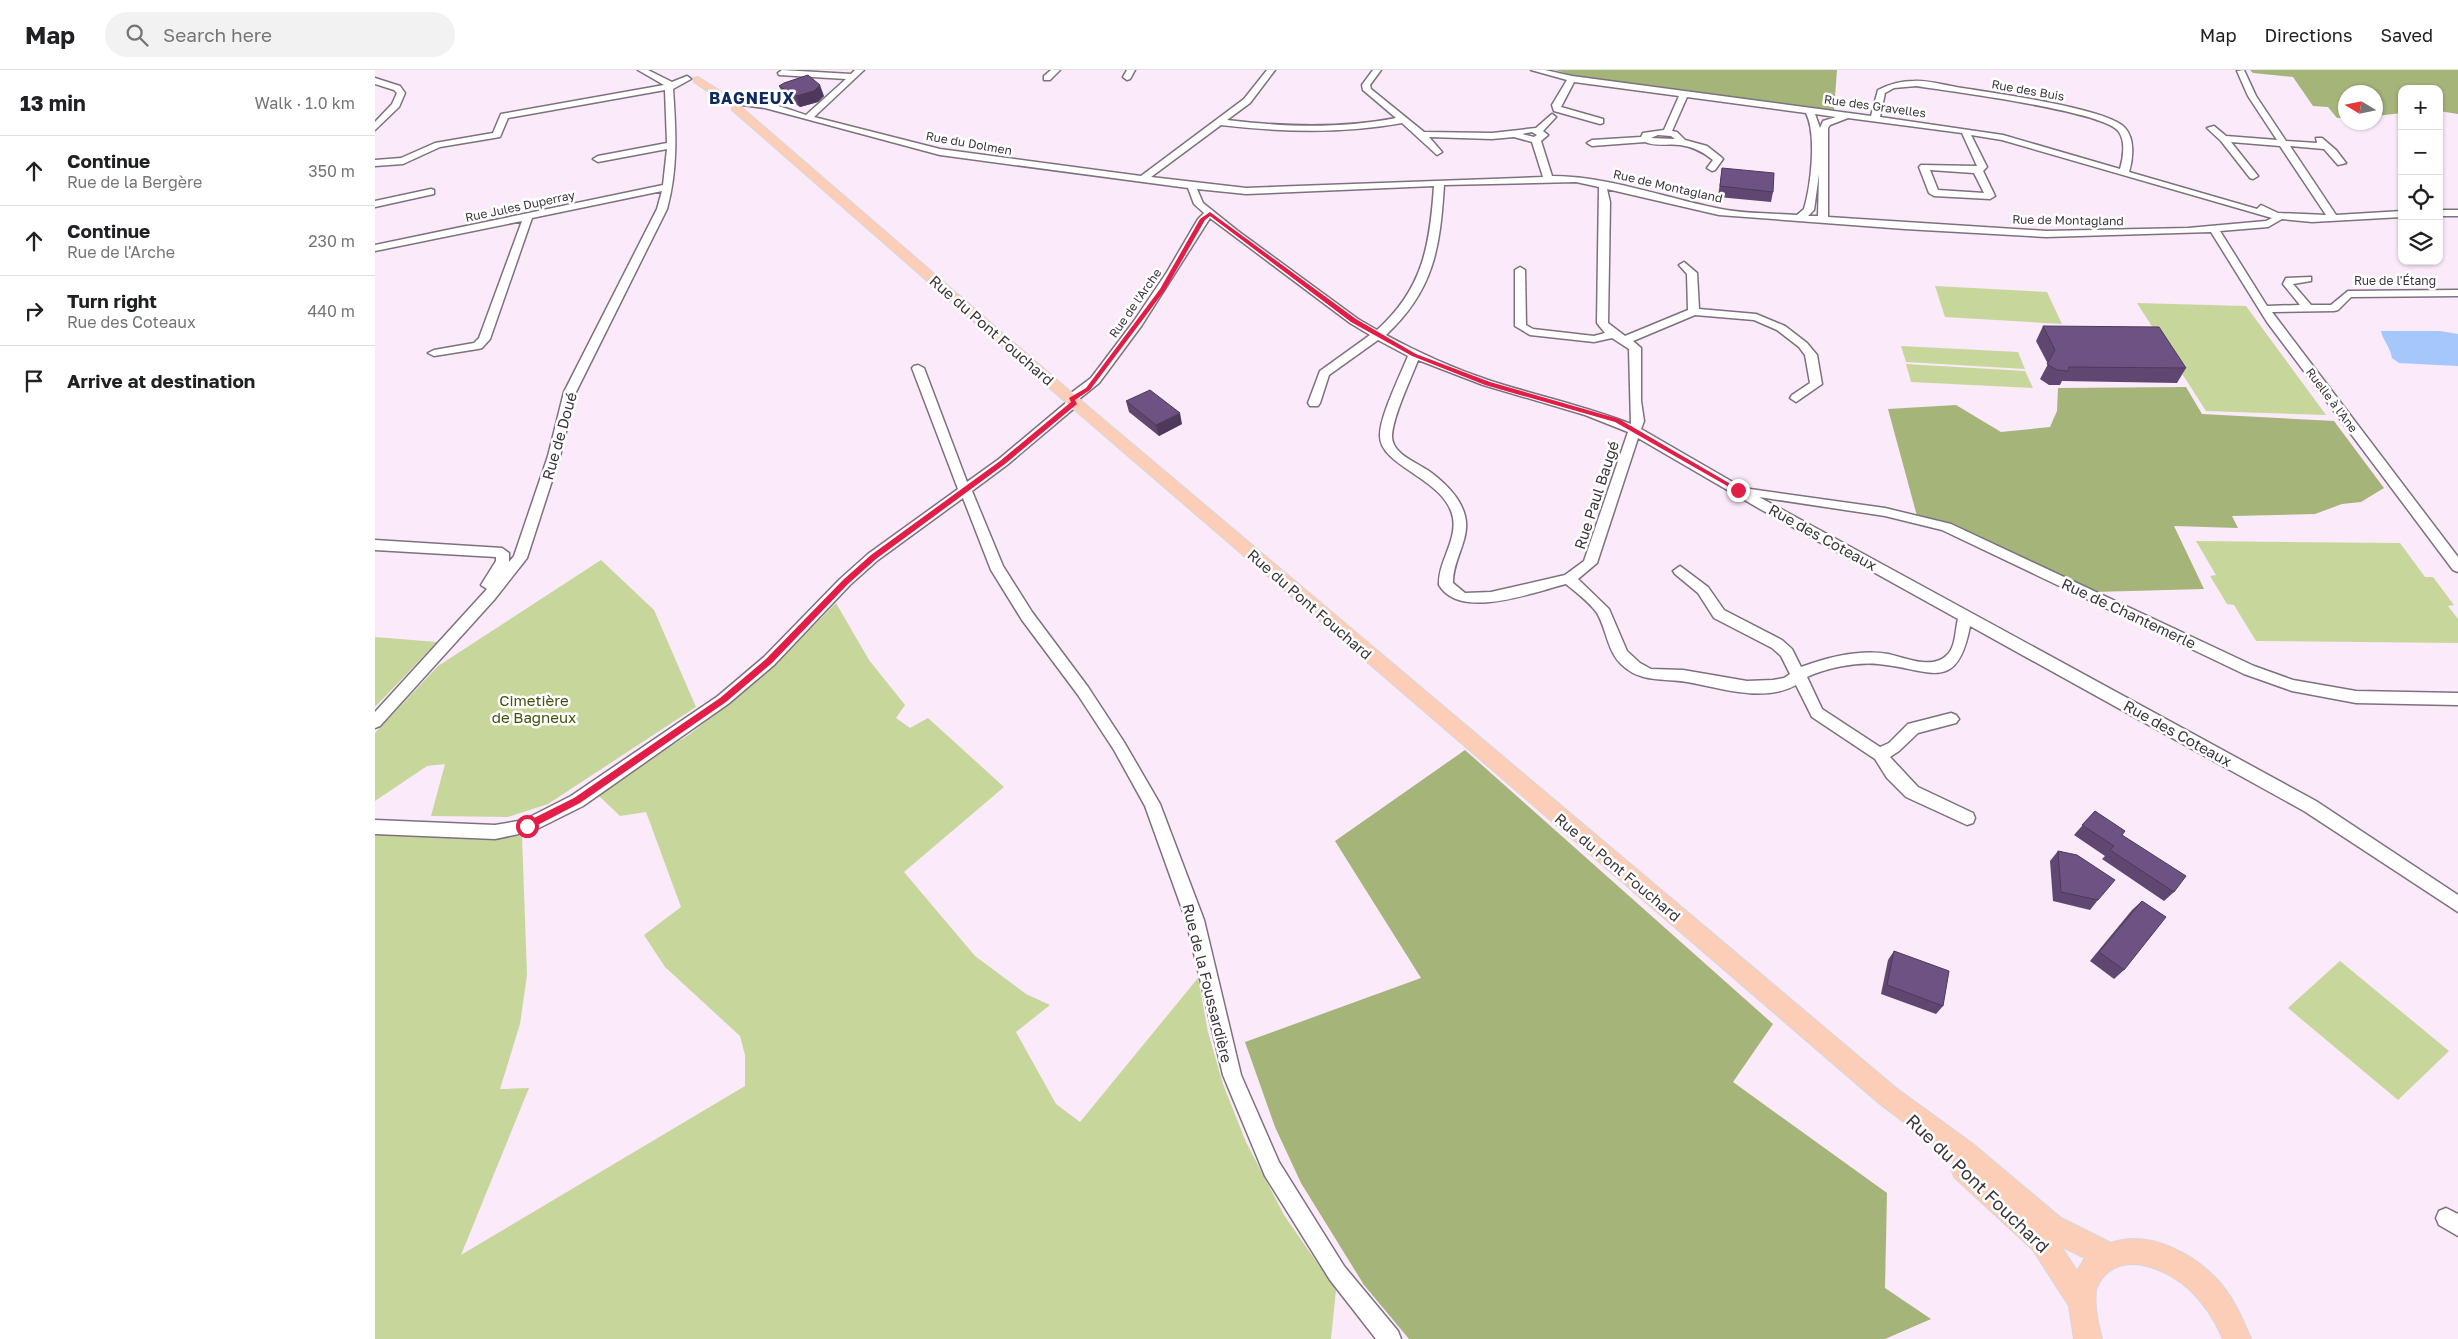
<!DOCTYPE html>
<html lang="en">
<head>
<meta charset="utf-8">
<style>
	:root { --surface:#fff; --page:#f2f2f2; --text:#202124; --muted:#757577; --line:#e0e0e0 }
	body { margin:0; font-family:"Golos Text",sans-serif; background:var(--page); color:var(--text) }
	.controls { position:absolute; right:15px; top:15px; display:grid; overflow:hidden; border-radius:10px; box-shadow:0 1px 4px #0004 }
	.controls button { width:45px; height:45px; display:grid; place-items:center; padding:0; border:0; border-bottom:1px solid var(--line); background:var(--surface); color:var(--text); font:25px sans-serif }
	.compass { position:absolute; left:1963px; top:15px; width:45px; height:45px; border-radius:50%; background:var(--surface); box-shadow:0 1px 4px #0004; rotate:280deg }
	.stop { position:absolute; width:15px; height:15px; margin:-11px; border:4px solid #e11d48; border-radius:50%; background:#fff }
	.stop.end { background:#e11d48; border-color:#fff; box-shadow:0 1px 5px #0008 }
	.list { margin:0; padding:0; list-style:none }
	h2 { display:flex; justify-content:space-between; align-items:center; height:65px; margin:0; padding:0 20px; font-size:21px }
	h2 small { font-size:16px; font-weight:400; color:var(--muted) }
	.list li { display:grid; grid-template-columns:32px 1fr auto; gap:15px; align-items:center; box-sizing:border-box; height:70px; padding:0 20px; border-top:1px solid var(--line) }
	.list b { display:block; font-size:19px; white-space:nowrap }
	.list p { margin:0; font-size:16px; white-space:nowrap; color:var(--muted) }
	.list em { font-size:16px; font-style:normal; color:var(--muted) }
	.icon { flex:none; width:28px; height:28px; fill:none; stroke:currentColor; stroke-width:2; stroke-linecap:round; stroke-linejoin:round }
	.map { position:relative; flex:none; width:2083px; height:1269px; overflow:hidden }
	header { display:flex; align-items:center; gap:30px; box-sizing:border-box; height:70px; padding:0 25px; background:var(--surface); border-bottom:1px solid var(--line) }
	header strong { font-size:24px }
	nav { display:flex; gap:28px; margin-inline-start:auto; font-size:18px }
	.search { width:350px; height:45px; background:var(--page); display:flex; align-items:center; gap:12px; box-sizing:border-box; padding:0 18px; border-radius:28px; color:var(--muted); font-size:19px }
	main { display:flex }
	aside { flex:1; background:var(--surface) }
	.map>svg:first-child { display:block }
</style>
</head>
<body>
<header>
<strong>Map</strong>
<div class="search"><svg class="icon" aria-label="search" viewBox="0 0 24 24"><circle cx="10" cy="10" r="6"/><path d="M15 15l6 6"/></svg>Search here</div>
<nav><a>Map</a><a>Directions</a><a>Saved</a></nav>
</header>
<main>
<aside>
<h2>13 min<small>Walk · 1.0 km</small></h2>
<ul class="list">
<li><svg class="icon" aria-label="ahead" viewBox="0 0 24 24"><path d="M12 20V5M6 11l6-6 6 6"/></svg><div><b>Continue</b><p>Rue de la Bergère</p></div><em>350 m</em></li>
<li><svg class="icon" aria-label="ahead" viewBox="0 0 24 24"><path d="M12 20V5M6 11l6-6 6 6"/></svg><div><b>Continue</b><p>Rue de l'Arche</p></div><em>230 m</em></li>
<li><svg class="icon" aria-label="right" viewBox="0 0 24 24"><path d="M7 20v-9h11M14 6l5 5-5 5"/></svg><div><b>Turn right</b><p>Rue des Coteaux</p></div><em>440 m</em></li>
<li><svg class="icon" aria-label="arrive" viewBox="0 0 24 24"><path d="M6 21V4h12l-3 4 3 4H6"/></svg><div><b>Arrive at destination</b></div></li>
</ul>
</aside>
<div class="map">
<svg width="2083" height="1269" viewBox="0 0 2083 1269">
	<rect width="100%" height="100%" fill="#faeafa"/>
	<g fill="#c7d79b">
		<path d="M1560,216L1672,222L1687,254L1570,247Z"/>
		<path d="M1762,233L1871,236L1951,345L1831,341Z"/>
		<path d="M1526,276L1643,282L1650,299L1531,292Z"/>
		<path d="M1531,294L1650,301L1658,318L1536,312Z"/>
		<path d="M1821,471L2025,473L2050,507H2058L2079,535L2073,536L2083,549V573L1881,571L1859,535L1852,534L1835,506L1841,505Z"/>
		<path d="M226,490L279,540L321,637L173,734L133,747L56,746L70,694L52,696L0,731V663L63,596Z"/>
		<path d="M461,533L494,590L530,635L521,648L535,658L553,648L629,717L529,802L600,886L651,924L675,935L641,962L681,1034L705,1052L823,908L833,962L848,1014L871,1072L909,1145L961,1220L956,1269H0V765L147,766L152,905L145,954L125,1019L154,1018L86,1185L370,1016V985L365,966L290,897L269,865L306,837L271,742L245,746L221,723L315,664L392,603Z"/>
		<path d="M0,567L62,572L0,637Z"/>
		<path d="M1965,891L2074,981L2023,1030L1913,938Z"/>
	</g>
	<g fill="#a5b478">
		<path d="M1180,0H1462L1459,40L1210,9Z"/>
		<path d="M1875,0H2083V44L2064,41V19H2027V43L2001,46L2000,22H1970V48H1962L1953,37L1938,36L1918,7L1878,3Z"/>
		<path d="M1811,317L1827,344L1959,351L2009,418L1986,432L1967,434L1940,444L1857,446L1863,458L1799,456L1829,519L1718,522L1542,446L1513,339L1581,335L1626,362L1675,357L1682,341L1683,318Z"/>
		<path d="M1090,680L1398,954L1358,1012L1512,1123L1510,1218L1556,1249L1510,1269H1034L989,1215L926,1113L900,1057L870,972L1046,908L960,771Z"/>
	</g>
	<path fill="#a6c7fc" d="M2006,261H2065L2083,264V296L2024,293L2017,288C2015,276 2008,271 2006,261Z"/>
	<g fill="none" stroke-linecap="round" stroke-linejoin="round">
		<defs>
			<g id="minor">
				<path d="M263,0H273L297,12L312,6L316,9L298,19C301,61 303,99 292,139L201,322L185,386L152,488L119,530L5,656L0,658V642L112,519L106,515L121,491V487L0,480V470L127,478L134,483V492L139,486L173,386L189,322L282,139L287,121L157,148L115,269L107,278L103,279L59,286L53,283L59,280L99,273L104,268L147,151L0,181V175L288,115L292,79L223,92L218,89L223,86L292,73L290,20L133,48L125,67L65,77L28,94L0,96V90L26,88L60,73L118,63L126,44L289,15Z"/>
				<path d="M407,0L476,4L480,0H489L439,47L565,79L766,106L869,29L892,0H900L875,33L852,50C909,57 965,59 1021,48L988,20L987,15L998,0H1006L995,15L996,19L1049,62L1117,63L1161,58L1177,44L1181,47L1168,61L1173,65L1166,71L1177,106C1232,106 1287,127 1341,138C1367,144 1396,143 1422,145L1429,139C1436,115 1442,65 1431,43L1312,27L1297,61L1302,62L1310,70L1332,76L1346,87L1348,89L1340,100L1337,101L1332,98L1338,90C1328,82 1319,77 1305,75C1293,73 1281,77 1270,72L1217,76L1212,73L1217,70L1266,67L1268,63L1289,60L1304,26L1199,12L1186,37L1228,49V53L1225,54L1179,41L1177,35L1192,10L1156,0H1170L1197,6L1496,46L1503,20C1515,14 1526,11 1539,11C1553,10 1568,15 1581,17C1611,22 1733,38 1750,58C1760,69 1758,89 1754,102L1882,139L1886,135L1903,143L1951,145L1905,76L1856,72L1883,106L1878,109L1875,108L1846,71L1832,58L1839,56L1851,66L1902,70L1873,26L1862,1L1869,0L1881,26L1911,71L1942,73L1941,68H1947L1961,80L1971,93L1963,95L1949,79L1915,76L1961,145L2027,141V147L1937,152L1907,149L1893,157L1845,161L1892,236L1925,235L1908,214L1911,208L1936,207V211L1918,214L1936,235H1956L1973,221L2083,220V226L1976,227L1963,240L1959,241L1897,242L2083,487V502L2078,500L1892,252L1836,162L1671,167L1530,159L1344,145L1232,119L1235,132L1233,253L1250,266L1313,240L1312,204L1304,195L1309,192L1322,203L1324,239L1381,244L1410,256L1432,273L1442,285L1447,314L1421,332L1415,328L1417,325L1435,313L1430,285L1424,277L1402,260L1379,250L1320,245L1258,271L1266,278V331L1269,351L1266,359L1368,418L1510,438L1576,454L1879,596L1918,610L1981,621L2083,623V635L1981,633L1917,621L1869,604L1567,460L1510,446L1384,427L1941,731L2083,825V842L1929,741L1595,556C1582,626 1553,598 1503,594C1480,592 1452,598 1432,607L1447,639L1505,677L1514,673L1533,654L1576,643L1581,645L1584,649L1581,653L1543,663L1524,681L1515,687L1543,717L1598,743L1600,748L1598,753L1592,755L1531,727L1512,708L1500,689L1437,647L1421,615C1388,633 1346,618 1312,612C1288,608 1266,613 1247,595C1232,581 1232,560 1222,543C1214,532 1202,523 1191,514C1159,522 1085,551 1064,515C1063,492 1082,471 1078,448C1071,408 1004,397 1005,365C1005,346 1025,306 1033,286L1003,270L954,305L945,333L943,336H935L933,333L945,301L995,265L975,253L835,148L767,255L724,313L703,330V335L632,395L597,421L628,496L657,542L713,617L749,672L785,734L829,850L866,1005L904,1092L969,1196L1023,1261L1026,1269H1001L955,1210L890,1106L848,1005L811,850L770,736L739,680L703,625L647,550L616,500L588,428L503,490L475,515L399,595L353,634L208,736L158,761L120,769L0,764V750L120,755L149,750L196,726L343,626L389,587L465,509L493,484L583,419L537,298L539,296L543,295L549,298L592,412L624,389L692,332L690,329L692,326L716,308L759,251L792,202L823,149L829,143L819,134L813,118L565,85L390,38L367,35L366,33C376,25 418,41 431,45L471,9L404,5L403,3ZM1541,16C1573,21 1731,41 1744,62C1751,72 1748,89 1745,99L1628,65L1505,47L1510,23L1519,18ZM1440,44L1461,47L1448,51L1445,58ZM1473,48L1587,63L1602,96L1546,95L1544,97L1554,123L1559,126L1615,129L1620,126L1608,101L1612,97L1596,65L1627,70L1897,148L1891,151L1813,158L1671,161L1453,147V58L1455,55ZM1027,53L1062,85L1067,82L1054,67L1117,69L1139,67L1157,72L1168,107L871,118L776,107L846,55C907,62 966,64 1027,53ZM1157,62L1162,65L1159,67L1147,64ZM1283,65L1296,66L1300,69L1276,68ZM1555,100L1599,103L1609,123L1563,120ZM1444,104L1443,146H1433L1439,140ZM1201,112L1224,117L1222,253L1230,263L1219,266L1158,259L1151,255L1150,200L1145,197L1140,200V256L1155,265L1219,272L1237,268L1254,279L1256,354C1210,336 1163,326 1116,311C1080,299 1044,283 1011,265C1059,220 1065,178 1069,115ZM1059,116C1055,175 1048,219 1002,260L983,249L863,161L828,133L822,119L871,124ZM1043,290L1108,315L1210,345L1253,362L1209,491L1190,505L1116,522L1090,523L1078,513C1077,490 1096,469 1090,446C1086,429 1072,415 1058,404C1045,393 1018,386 1017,367C1017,348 1036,309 1043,290ZM1263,368L1385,439L1583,549C1580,560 1581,577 1572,585C1557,600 1531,588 1513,584C1485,579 1453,587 1426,597L1417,579L1407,570L1349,540L1333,517L1305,496L1298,501L1300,504L1323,523L1339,548L1397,578L1406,586L1415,604L1409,608L1398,610L1372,611L1308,600L1276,599L1265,593L1252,581L1234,539L1203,509L1222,493Z"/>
				<path d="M676,0H685L675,10H669V6Z"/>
				<path d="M752,0H760L755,9L752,10L748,7Z"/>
				<path d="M0,8L25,16L30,23L24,37L0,60V52L17,34L22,23L19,20L0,14Z"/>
				<path d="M56,119L59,120V124L0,137V131Z"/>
				<rect x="2064" y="140" width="19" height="6"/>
				<path d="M2071,1138L2083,1144V1166L2064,1155L2061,1148L2064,1141Z"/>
			</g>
			<g id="major">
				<path d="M323,7L358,29V33H350L319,12V8Z"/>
				<path d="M361,35L365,36L704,329L1521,1018L1598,1074L1686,1148L1736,1173C1774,1159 1822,1185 1846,1214C1860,1231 1868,1250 1876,1269H1848C1840,1250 1829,1233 1814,1219C1793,1201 1755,1182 1731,1204C1726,1209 1723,1213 1721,1220C1719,1237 1723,1253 1727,1269H1699L1694,1236L1658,1180L1579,1107L1576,1098L1579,1090L1505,1034L694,335L357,40V36ZM1686,1176L1710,1188L1702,1201Z"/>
			</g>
		</defs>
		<use href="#minor" stroke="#7e717e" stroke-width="3"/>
		<use href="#major" stroke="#d8d7d8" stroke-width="2"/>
		<use href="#minor" fill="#fff" fill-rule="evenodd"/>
		<use href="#major" fill="#fcceb8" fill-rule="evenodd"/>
	</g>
	<g fill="#5f4771">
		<path d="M404,16L449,26L443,32L425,37L409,26Z"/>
		<path d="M1347,98L1398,122L1396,132L1343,127Z"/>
		<path d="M1668,256L1811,298L1802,313L1687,311L1685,315H1674L1665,309L1673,294L1661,271Z"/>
		<path d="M751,331L807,354L784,366L754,342Z"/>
		<path d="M1720,741L1747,765L1799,822L1789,831L1727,789L1730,786L1699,765Z"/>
		<path d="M1683,781L1723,830L1715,840L1678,831L1675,791Z"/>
		<path d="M1767,831L1749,900L1739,909L1715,891L1757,840Z"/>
		<path d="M1519,881L1568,936L1561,944L1506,924L1513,890Z"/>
	</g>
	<g fill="#4d395c">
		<path d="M445,15L449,26L443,32L425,37L421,26Z"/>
		<path d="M805,343L807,354L784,366L781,355Z"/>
	</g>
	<g fill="#6e5283" stroke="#4d395c">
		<path d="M433,5L445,15L439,21L421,26L404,16L409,13Z"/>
		<path d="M1347,98L1399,103L1398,122L1345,116Z"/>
		<path d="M1668,256L1784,257L1811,298L1694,297L1693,301L1682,300L1672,294L1680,280Z"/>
		<path d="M775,320L805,343L781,355L751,331Z"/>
		<path d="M1720,741L1750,761L1747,765L1811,806L1799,822L1735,780L1739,776L1707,755Z"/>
		<path d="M1683,781L1702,785L1740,810L1723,830L1686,822Z"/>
		<path d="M1767,831L1791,847L1749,900L1724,882Z"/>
		<path d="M1519,881L1574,901L1568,936L1512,915Z"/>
	</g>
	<path fill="#e11d48" d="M835,142L981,249L1041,284L1115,312L1244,349L1366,420L1361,421L1240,352L1110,315L1037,286L976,252L835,146L830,150L790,220L715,320L700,330L702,334L630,394L501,489L473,514L397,593L351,632L205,733L155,759H149V753L199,728L345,628L391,589L468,510L496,485L625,391L696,332L694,328L711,318L785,219L825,149Z"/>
	<g text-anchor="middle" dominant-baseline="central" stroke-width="5" stroke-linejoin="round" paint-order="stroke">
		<g font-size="12" fill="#3b353b" stroke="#fff">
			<text transform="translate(1653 20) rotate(10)">Rue des Buis</text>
			<text transform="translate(1500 36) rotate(8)">Rue des Gravelles</text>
			<text transform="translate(594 73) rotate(10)">Rue du Dolmen</text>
			<text transform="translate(1293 116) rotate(13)">Rue de Montagland</text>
			<text transform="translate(145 136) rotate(-12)">Rue Jules Duperray</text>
			<text transform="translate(1693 150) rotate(1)">Rue de Montagland</text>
			<text x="2020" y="210">Rue de l'Étang</text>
			<text transform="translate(760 233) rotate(-55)">Rue de l'Arche</text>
			<text transform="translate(1957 330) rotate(53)">Ruelle à l'Ane</text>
		</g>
		<g font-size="15" fill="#3b353b" stroke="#fff">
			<text transform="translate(617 260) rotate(41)">Rue du Pont Fouchard</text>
			<text transform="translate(184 366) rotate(-74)">Rue de Doué</text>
			<text transform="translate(1221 425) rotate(-72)">Rue Paul Baugé</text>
			<text transform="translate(1448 467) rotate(29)">Rue des Coteaux</text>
			<text transform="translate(935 534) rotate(41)">Rue du Pont Fouchard</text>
			<text transform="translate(1754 543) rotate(25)">Rue de Chantemerle</text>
			<text transform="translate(1803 663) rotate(29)">Rue des Coteaux</text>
			<text transform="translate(1243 797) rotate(40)">Rue du Pont Fouchard</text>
			<text transform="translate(833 913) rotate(76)">Rue de la Foussardière</text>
		</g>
		<g font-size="15" fill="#44520c" stroke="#fff">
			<text x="159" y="630">Cimetière<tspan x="159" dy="17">de Bagneux</tspan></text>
		</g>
		<g font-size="16" font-weight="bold" letter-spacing="1" fill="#102a5f" stroke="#fff">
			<text x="377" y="28">BAGNEUX</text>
		</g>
		<g font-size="18" fill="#3b353b" stroke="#fff">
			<text transform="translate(1603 1113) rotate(44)">Rue du Pont Fouchard</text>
		</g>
	</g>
</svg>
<div class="controls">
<button>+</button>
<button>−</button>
<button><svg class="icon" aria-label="locate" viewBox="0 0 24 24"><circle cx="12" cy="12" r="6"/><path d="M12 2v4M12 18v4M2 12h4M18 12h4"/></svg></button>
<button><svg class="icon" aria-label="layers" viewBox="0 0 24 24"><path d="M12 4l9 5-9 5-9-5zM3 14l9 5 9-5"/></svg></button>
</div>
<svg class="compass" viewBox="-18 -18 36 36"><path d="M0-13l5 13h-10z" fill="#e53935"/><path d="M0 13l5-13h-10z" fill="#757577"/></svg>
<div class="stop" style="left:152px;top:756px"></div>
<div class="stop end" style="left:1363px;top:420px"></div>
</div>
</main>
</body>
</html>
